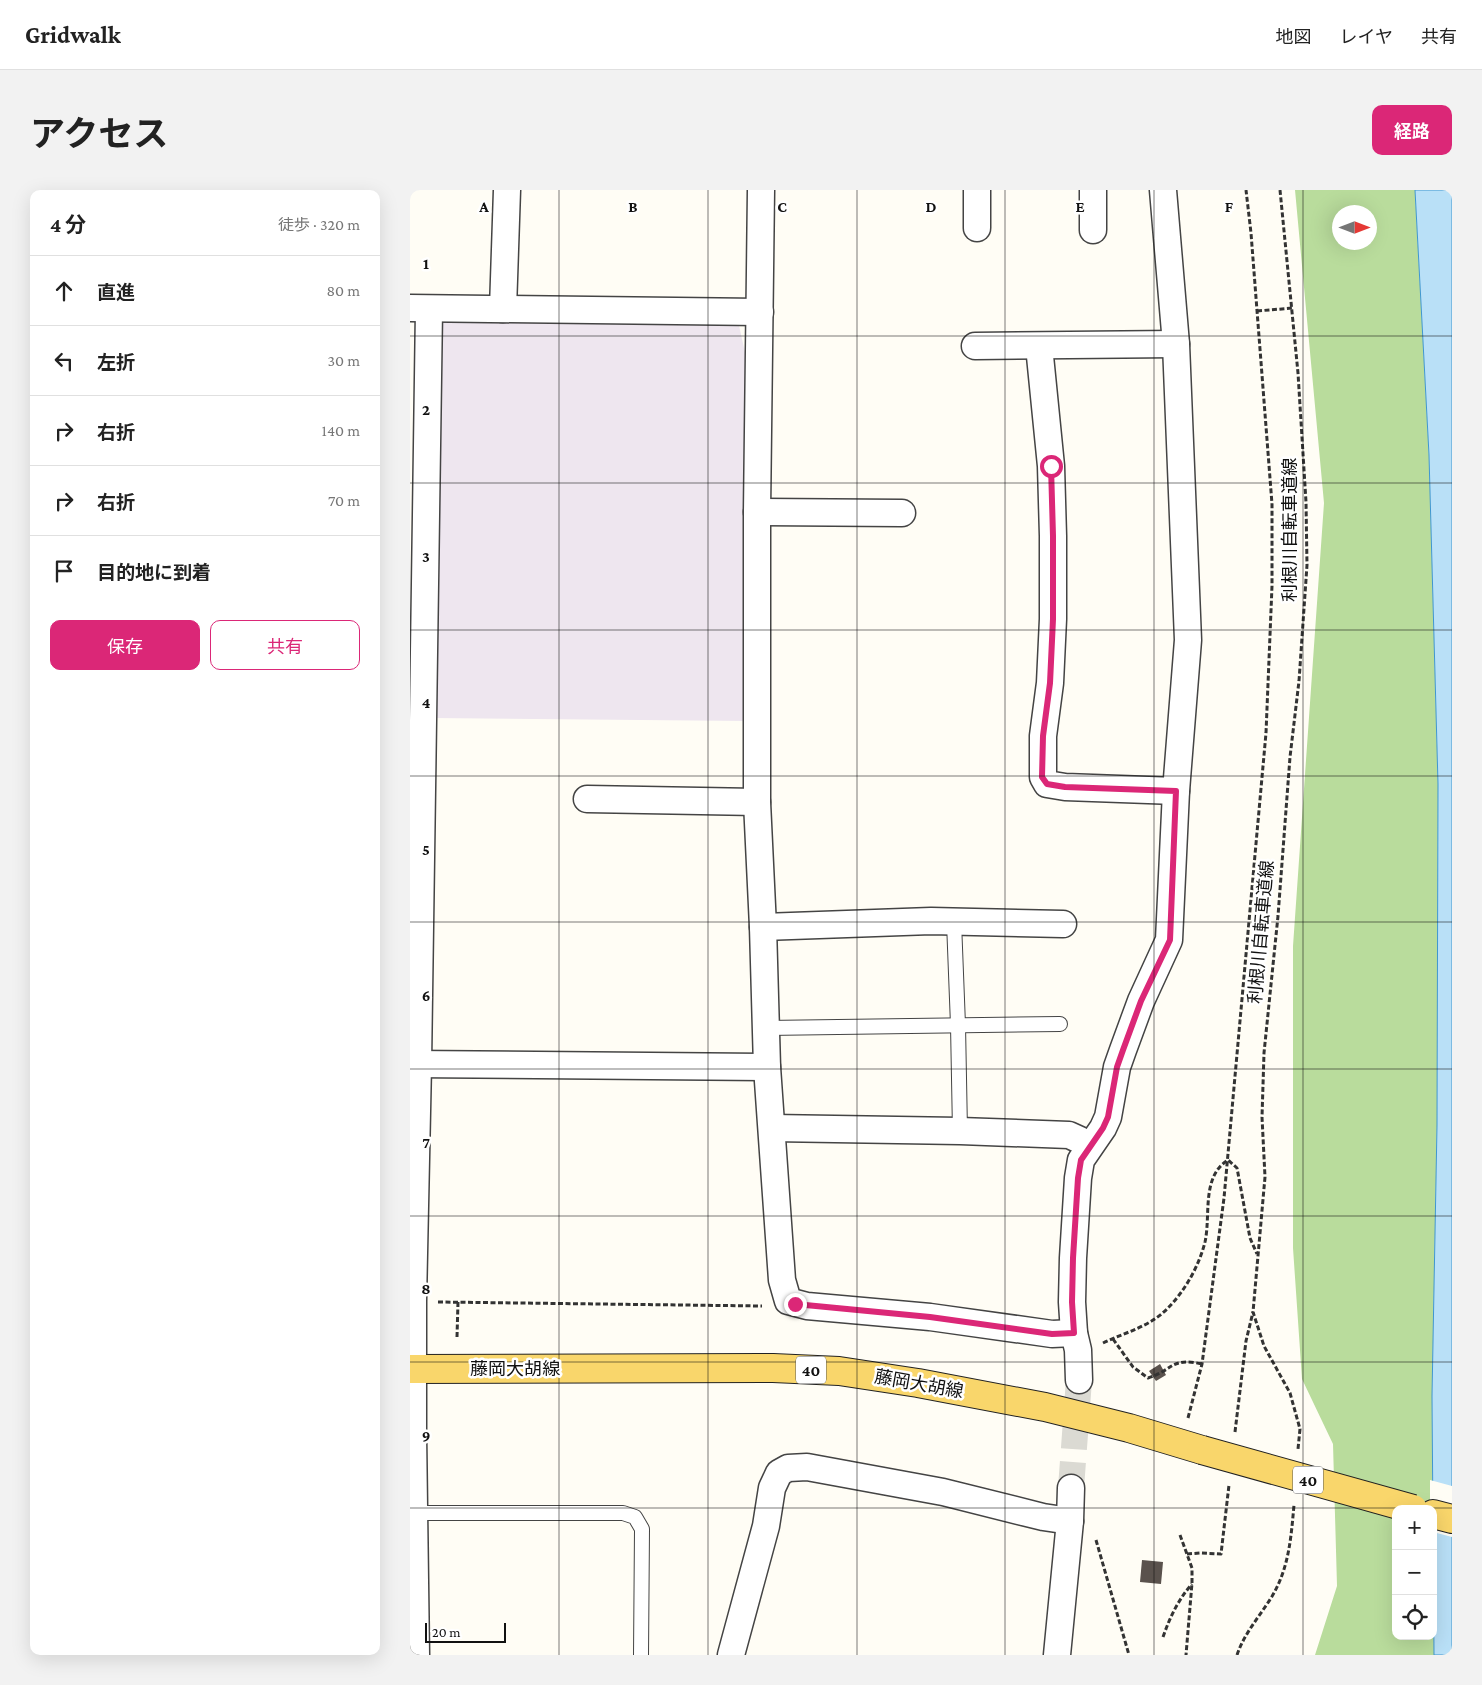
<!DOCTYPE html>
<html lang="ja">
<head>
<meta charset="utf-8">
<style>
	:root { --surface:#fff; --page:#f2f2f2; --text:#222; --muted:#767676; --line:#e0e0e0; --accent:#db2777 }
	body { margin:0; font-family:"Crimson Pro","Noto Sans JP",serif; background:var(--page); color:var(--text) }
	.controls { position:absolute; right:15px; bottom:15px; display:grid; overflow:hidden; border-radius:10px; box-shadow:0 5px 20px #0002 }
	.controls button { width:45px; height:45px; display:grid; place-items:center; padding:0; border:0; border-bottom:1px solid var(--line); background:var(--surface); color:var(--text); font:25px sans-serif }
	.compass { position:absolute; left:922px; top:15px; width:45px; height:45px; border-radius:50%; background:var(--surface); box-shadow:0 5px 20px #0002; rotate:90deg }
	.scale { position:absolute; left:15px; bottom:12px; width:81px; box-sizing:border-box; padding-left:5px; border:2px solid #111; border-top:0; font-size:14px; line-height:18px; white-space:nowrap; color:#111; -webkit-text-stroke:4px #fff; paint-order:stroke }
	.stop { position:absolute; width:15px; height:15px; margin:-11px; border:4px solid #db2777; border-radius:50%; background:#fff }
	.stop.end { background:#db2777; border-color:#fff; box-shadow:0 1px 5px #0008 }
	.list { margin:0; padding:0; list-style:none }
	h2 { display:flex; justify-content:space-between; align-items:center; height:65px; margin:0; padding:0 20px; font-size:21px }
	h2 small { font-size:16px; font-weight:400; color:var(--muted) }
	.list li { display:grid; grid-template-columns:32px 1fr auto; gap:15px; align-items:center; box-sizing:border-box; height:70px; padding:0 20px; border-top:1px solid var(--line) }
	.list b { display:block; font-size:19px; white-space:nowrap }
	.list em { font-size:16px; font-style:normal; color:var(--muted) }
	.actions { display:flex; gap:10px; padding:15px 20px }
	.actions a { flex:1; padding:11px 0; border:1px solid var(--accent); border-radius:10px; text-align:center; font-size:18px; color:var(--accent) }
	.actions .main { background:var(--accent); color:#fff }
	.icon { flex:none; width:28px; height:28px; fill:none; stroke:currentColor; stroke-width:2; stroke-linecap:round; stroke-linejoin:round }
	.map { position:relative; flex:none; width:1042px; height:1465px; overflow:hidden; border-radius:10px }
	header { display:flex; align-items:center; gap:30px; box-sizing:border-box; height:70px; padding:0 25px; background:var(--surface); border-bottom:1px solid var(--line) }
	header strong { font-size:24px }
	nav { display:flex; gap:28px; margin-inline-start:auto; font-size:18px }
	.intro { display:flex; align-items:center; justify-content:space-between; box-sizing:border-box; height:120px; padding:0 30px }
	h1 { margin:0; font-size:35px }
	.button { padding:12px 22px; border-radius:10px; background:var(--accent); color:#fff; font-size:18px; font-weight:700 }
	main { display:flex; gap:30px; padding:0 30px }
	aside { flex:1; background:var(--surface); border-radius:10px; box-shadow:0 5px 20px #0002 }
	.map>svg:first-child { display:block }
</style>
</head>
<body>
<header>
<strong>Gridwalk</strong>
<nav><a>地図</a><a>レイヤ</a><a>共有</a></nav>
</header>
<div class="intro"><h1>アクセス</h1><a class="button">経路</a></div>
<main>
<aside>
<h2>4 分<small>徒歩 · 320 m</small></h2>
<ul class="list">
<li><svg class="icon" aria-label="ahead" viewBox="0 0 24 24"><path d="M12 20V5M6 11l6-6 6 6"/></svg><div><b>直進</b></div><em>80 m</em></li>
<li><svg class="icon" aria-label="left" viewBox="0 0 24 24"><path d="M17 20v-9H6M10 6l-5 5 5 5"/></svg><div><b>左折</b></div><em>30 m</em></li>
<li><svg class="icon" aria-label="right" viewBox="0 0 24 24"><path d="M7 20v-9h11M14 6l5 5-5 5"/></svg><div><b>右折</b></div><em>140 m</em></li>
<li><svg class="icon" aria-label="right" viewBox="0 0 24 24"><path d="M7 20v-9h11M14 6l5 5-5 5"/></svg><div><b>右折</b></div><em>70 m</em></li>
<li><svg class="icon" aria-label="arrive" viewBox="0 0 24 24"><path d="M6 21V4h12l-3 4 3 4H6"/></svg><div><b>目的地に到着</b></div></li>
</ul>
<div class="actions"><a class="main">保存</a><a>共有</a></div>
</aside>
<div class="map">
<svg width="1042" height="1465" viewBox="0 0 1042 1465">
	<rect width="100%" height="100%" fill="#fffdf5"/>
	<path fill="#eee6ef" d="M31,127L328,131L338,176L337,531L22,528Z"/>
	<path fill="#b9dc9c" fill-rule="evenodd" d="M885,0H1005L1019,265L1028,594L1027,935L1022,1206L1023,1319H986V1446H1023V1360L1024,1465H905L927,1396L923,1254L892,1189L883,1058V756L914,313ZM929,22H959V52H929Z"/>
	<path fill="#b9e0f7" stroke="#3f96cf" d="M1005,0H1042V1465H1024L1022,1206L1027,935L1028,594L1019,265Z"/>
	<path fill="#fffdf5" d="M1020,1290L1042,1296V1347L1023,1342V1319H1020Z"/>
	<g fill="#5a524d">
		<path d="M750,1174L756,1185L746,1191L739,1181Z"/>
		<path d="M732,1370L753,1372L751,1394L730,1392Z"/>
	</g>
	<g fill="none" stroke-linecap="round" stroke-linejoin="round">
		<path stroke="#dbdad3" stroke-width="26" stroke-dasharray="26 13" stroke-linecap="butt" d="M661,1298L669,1190"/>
		<defs>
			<g id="lane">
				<path d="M544,732L548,835L550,941"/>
				<path d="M356,838L650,834"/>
				<path d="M5,1323H213L225,1327L232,1339L231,1465"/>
			</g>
			<g id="street">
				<path d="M351,0L347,322V612L353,737L357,877L372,1090L378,1111L397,1116L520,1127L642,1144L664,1143"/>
				<path d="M567,0V38"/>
				<path d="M683,0V40"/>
				<path d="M0,118L350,122"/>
				<path d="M93,119L97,0"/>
				<path d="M565,156L766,154"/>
				<path d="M629,156L641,276L643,346V429L640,493L633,546V587L637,594L655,597L766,601"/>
				<path d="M347,322L492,323"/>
				<path d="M177,609L347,612"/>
				<path d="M353,737L521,731L653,734"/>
				<path d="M0,874L357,877"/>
				<path d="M362,938L550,941L659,945L670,950L678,958"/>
				<path d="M669,1190L668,1160L664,1143L662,1112L663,1068L668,988L671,970L693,938L698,927L707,877L713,860L731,811L759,750L766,601L778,450L766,154L753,0"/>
				<path d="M6,1465L3,1243V1111L8,874L19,119"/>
				<path d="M321,1465L356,1336L362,1298L369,1283L378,1278L397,1277L533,1302L633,1327L660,1331"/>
				<path d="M647,1465L660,1331L661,1298"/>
			</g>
			<g id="primary">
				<path d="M0,1179L363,1178L429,1181L508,1193L635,1217L719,1238L792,1260"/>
				<path d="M1023,1324L1042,1329"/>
			</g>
		</defs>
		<use href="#lane" stroke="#444" stroke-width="16"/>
		<use href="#street" stroke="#444" stroke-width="29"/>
		<use href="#primary" stroke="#222" stroke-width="30"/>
		<g stroke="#333" stroke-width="3" stroke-dasharray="5 2.5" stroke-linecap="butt">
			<path d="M870,0L888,183L896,312L897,375L889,491L880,567L868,726L854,863L852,927L855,987L843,1122L854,1156L880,1203L890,1239L888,1259"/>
			<path d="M847,121L883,118"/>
			<path d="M28,1112L352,1116"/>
			<path d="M47,1147L48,1112"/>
			<path d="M703,1149L723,1177L738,1188C764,1180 760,1167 792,1174"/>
			<path d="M693,1153C716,1142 739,1137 757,1119C775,1101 789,1076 795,1052C801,1025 791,987 818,970L827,978L840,1048L847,1064"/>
			<path d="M778,1228L792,1174L814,1008L856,543L862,396V314L841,43L836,0"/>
			<path d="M825,1242L836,1151L843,1122"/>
			<path d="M770,1345L782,1378V1393L776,1465"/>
			<path d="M686,1350L719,1465"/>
			<path d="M777,1364L790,1363L811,1364L819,1295"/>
			<path d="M753,1447C760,1427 768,1410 782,1394"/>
			<path d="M827,1465C834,1444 849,1427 861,1408C879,1379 881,1348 884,1315"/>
		</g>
		<use href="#lane" stroke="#fff" stroke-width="14"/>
		<use href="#street" stroke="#fff" stroke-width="26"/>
		<use href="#primary" stroke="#f9d66b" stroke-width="28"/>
		<defs>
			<path id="primary-bridge" d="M792,1260L1003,1319"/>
		</defs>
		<use href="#primary-bridge" stroke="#222" stroke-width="30" stroke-linecap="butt"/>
		<use href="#primary-bridge" stroke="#f9d66b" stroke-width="28"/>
	</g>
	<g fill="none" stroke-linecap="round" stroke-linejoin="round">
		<path stroke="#db2777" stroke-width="6" d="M385,1114L520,1127L642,1144L664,1143L662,1112L663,1068L668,988L671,970L693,938L698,927L707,877L713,860L731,811L760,750L766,601L655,597L637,594L632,587L633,546L640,493L643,429V346L641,276"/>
	</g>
	<path fill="none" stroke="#111" stroke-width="1" stroke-opacity="0.55" d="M149,0V1465M298,0V1465M447,0V1465M595,0V1465M744,0V1465M893,0V1465M0,146H1042M0,293H1042M0,440H1042M0,586H1042M0,732H1042M0,879H1042M0,1026H1042M0,1172H1042M0,1318H1042"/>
	<g text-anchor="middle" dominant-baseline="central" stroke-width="5" stroke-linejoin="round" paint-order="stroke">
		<g fill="#fff" stroke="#585858" stroke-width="1">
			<rect x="386" y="1166.5" width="30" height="27" rx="4"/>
			<rect x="883" y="1276.5" width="30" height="27" rx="4"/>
		</g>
		<g font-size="16" font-weight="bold" fill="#111">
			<text x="401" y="1180">40</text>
			<text x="898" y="1290">40</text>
		</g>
		<g font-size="18" fill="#111" stroke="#fff">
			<text transform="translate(880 340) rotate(-90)">利根川自転車道線</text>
			<text transform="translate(851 742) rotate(-85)">利根川自転車道線</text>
			<text x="105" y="1179">藤岡大胡線</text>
			<text transform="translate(509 1194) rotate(10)">藤岡大胡線</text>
		</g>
	</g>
	<g font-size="16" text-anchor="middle" font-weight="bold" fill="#111" stroke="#fff" stroke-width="5" stroke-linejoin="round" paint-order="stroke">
		<text x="74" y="22">A</text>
		<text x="223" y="22">B</text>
		<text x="372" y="22">C</text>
		<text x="521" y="22">D</text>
		<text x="670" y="22">E</text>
		<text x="819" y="22">F</text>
		<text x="16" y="79">1</text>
		<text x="16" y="225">2</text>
		<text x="16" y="372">3</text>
		<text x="16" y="518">4</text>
		<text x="16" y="665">5</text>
		<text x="16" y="811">6</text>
		<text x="16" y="958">7</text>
		<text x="16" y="1104">8</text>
		<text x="16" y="1251">9</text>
	</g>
</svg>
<div class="controls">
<button>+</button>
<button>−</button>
<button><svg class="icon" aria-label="locate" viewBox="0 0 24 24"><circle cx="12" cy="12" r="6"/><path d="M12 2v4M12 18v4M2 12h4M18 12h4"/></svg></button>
</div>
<svg class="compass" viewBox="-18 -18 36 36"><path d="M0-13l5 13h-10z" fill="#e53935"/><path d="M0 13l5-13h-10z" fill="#767676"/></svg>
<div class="scale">20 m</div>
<div class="stop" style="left:641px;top:276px"></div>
<div class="stop end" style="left:385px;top:1114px"></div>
</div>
</main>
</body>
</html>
